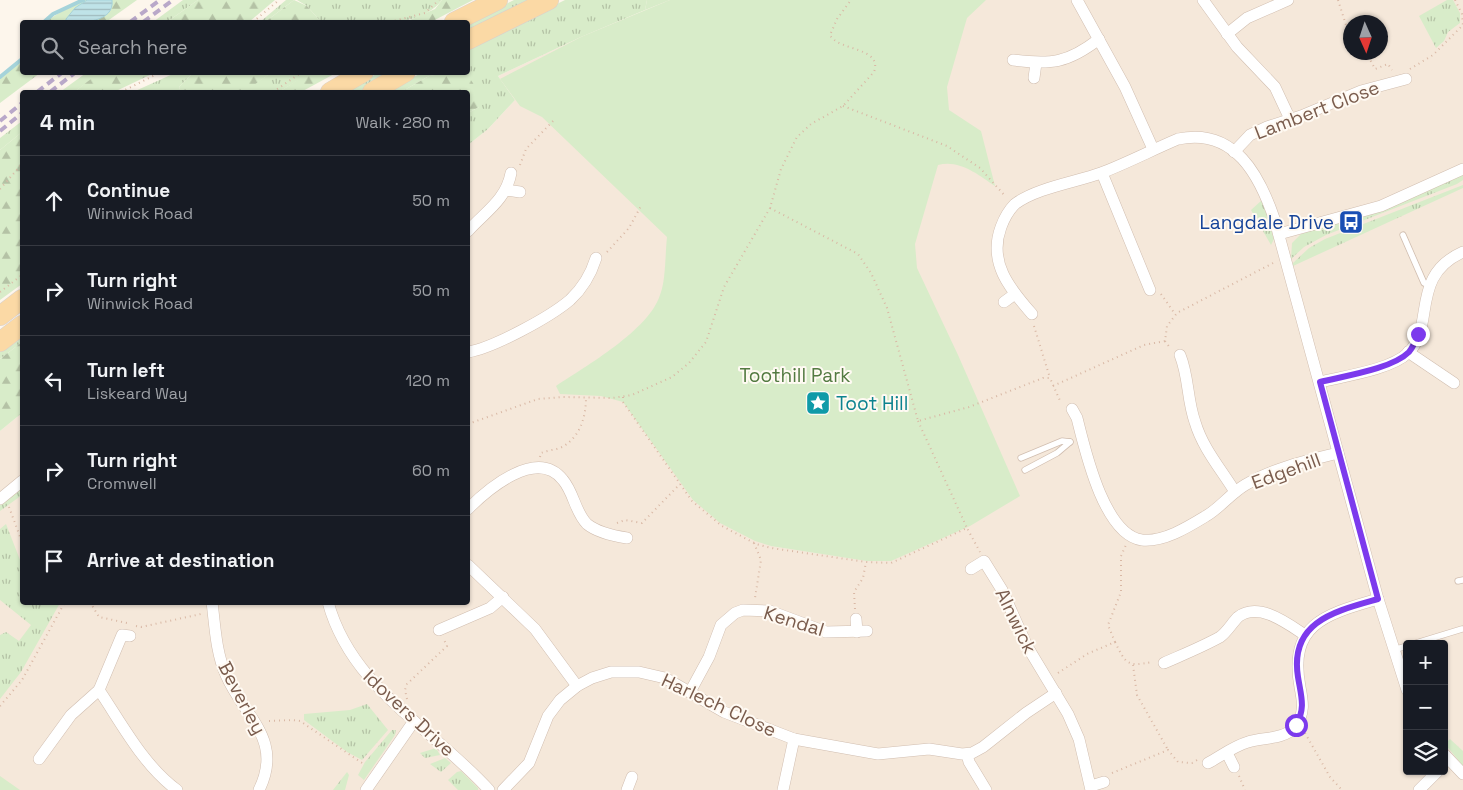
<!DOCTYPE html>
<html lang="en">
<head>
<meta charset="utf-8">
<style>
	:root { --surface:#171b24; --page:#20242c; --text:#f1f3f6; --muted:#9ea1a6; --line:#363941 }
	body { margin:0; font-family:"Space Grotesk",sans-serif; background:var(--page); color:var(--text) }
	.controls { position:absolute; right:15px; bottom:15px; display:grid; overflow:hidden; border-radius:5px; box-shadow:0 1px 4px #0004 }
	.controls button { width:45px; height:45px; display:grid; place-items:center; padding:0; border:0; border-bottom:1px solid var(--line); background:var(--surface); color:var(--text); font:25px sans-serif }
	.compass { position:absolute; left:1343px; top:15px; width:45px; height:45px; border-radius:50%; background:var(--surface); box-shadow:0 1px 4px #0004; rotate:177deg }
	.stop { position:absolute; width:15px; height:15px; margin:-11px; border:4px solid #7c3aed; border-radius:50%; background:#fff }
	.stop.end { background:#7c3aed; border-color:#fff; box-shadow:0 1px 5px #0008 }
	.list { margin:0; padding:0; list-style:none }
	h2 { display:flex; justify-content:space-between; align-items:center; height:65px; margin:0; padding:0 20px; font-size:21px }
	h2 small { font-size:16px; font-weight:400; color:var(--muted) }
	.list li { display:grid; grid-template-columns:32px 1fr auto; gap:15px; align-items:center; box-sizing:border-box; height:90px; padding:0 20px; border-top:1px solid var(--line) }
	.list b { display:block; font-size:19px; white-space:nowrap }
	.list p { margin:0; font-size:16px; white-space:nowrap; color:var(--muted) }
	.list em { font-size:16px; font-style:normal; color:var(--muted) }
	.icon { flex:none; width:28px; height:28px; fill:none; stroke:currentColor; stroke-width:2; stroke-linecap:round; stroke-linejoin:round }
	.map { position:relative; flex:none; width:1463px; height:790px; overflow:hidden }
	.search { position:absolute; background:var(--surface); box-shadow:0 1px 4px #0004; left:20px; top:20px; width:450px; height:55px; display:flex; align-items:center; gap:12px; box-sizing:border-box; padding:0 18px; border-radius:5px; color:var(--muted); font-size:19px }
	.panel { position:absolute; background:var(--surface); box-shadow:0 1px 4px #0004; left:20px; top:90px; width:450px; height:515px; border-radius:5px }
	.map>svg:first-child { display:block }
</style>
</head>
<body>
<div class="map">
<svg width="1463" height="790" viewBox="0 0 1463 790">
	<defs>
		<pattern id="grass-tufts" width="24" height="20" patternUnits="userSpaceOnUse" patternTransform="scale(1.25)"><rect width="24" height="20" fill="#d8ecc9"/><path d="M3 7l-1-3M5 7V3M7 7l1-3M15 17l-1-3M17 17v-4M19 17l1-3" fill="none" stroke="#b4c2a5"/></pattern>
		<pattern id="forest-firs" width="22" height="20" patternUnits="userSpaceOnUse" patternTransform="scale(1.25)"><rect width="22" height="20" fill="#d8ecc9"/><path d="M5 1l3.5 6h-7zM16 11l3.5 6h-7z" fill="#b4c2a5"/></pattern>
		<pattern id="water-rules" width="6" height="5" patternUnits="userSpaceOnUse" patternTransform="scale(1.25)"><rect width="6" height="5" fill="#bfe3e8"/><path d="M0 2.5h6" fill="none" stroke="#a0bbbe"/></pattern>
	</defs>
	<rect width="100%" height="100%" fill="#fdf6ec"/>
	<path fill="#f5e8da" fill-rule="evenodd" d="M670,0H1463V790H0V431L22,413V602H468V145L488,129L515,100L498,76L581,37ZM1350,22H1380V52H1350ZM1407,644H1444V771H1407Z"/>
	<g fill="url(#grass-tufts)">
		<path d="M183,0H198L167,22H153Z"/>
		<path d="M286,0H294L265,22H260Z"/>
		<path d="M297,0H442C417,32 358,22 321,22L307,6Z"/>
		<path d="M514,0H533L468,32V23Z"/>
		<path d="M565,0H647L645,10L581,37L498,76L515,100L488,129L468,145V113L479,107L461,73L468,72V48Z"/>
		<path d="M1447,0H1453L1460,13V23L1448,32L1444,41L1436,48L1419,16Z"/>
		<path d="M86,73H100L74,92H60Z"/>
		<path d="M175,73H193L179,87L181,92H133Z"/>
		<path d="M271,73H310L279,92H253L250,87Z"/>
		<path d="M378,73H393L359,92H344Z"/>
		<path d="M421,73H453L429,76L401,92H387Z"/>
		<path d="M22,121V132L0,150V138Z"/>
		<path d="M1463,174V180L1457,184L1326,235L1304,247L1291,259L1292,243L1301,234Z"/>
		<path d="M1463,185V188L1293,266V263L1309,248L1325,239Z"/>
		<path d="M1262,200L1274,239L1271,245L1251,210Z"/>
		<path d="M22,335V342L0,359V352Z"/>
		<path d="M22,488V495L0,511V505Z"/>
		<path d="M6,524L22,565V602L60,603L21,672L0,699V635L6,632L19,641L31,625L0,600V529Z"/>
		<path d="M367,704L388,730L362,760L347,752L304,720V714L350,710Z"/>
		<path d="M392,730H396L395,735L364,780L358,775L365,762Z"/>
		<path d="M1450,739L1463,751V766L1445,744Z"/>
		<path d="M436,748L440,755L425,758L420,753Z"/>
		<path d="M445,758L451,763L441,772L430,764Z"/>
		<path d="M461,771L478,788V790H458L448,780L457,772Z"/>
		<path d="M347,772L349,775L345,790H333Z"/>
	</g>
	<g fill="url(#forest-firs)">
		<path d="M79,0H137L106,22H45Z"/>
		<path d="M198,0H275L249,22H167Z"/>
		<path d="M294,0L307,6L321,22H265Z"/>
		<path d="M442,0H473L431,22H405L435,9Z"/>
		<path d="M647,0H670L645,10Z"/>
		<path d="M22,60V72L40,73L0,103V77Z"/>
		<path d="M100,72H154V73L114,92H74Z"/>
		<path d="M310,72L336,73L301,92H279Z"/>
		<path d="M453,72C473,72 478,90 479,107L468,113V92H401L429,76Z"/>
		<path d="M193,73V72L271,73L251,87L253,92H181L179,87Z"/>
		<path d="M22,132V284L0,300V150Z"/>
		<path d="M22,342V413L0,431V359Z"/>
	</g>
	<g fill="#d8ecc9">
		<path d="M670,0H986L967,18L947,87L949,110L981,131L995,186C979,175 959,159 938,165L915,244L917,268L958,355L1020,496L970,526L891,561H867L771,546L755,541L720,523L693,500L623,402L601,396L560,394L556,386C586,366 649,330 660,295C666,280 665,255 667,237L542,117L520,106L500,79L581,37Z"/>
		<path d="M0,776L20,790H0Z"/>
	</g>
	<path fill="url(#water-rules)" stroke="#a5d3da" d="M87,0H112C115,23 80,23 66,22V19L75,8Z"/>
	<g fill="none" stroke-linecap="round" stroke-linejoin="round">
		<g stroke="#a5d3da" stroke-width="4">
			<path d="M44,22L53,14L83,0"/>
			<path d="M0,77L22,59"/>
		</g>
		<defs>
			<g id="service">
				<path d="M1403,235L1424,283L1430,284"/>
				<path d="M1021,458L1062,441L1070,442"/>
				<path d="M1025,470L1057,453L1070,442"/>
				<path d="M1458,581L1463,580"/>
				<path d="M1413,644L1462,629"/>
				<path d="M1393,650L1407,646"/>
			</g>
			<g id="minor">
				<path d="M1077,0L1125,87L1153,149"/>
				<path d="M1203,0L1237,47L1275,87L1290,119"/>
				<path d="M1227,34L1247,18L1288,0"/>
				<path d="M1013,60C1051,65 1068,63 1099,39"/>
				<path d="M1034,78L1036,63"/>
				<path d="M1234,152L1250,135L1267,127L1301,116L1361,91L1406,79"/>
				<path d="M1102,173L1150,290"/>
				<path d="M506,190L520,192"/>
				<path d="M468,231C485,212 506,200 511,173"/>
				<path d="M1279,234L1381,206L1463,169"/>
				<path d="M1004,302L1015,294"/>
				<path d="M1032,314C1009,288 988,262 1001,227C1004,219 1009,210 1015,204C1036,188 1076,182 1101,173C1127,163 1152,150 1178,139C1235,127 1260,176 1275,221L1378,599L1407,690"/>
				<path d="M468,352C493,348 550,317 570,300C583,288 591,274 596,258"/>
				<path d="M1408,352L1454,383"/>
				<path d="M1180,355C1189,377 1187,400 1195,422C1203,449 1221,469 1235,492"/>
				<path d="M1320,382C1344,376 1390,370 1408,353C1436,326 1409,276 1463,252"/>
				<path d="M1072,409L1077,418C1085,450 1104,535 1142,540C1164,542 1188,527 1206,516C1220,508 1230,494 1245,485C1273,468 1306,461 1338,453"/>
				<path d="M0,499L22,481"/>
				<path d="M468,509C488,489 537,447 563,480C574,493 575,512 587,524C598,533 614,536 627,538"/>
				<path d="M468,565L535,629L577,686"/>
				<path d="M971,569L984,561L1002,590L1027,646L1068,714L1079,739L1091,790"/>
				<path d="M212,602C215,626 216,653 226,675C244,717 284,739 259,790"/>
				<path d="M328,602C351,688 433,728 489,790"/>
				<path d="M856,619L857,632"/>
				<path d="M439,630L490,608L503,597"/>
				<path d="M130,636L122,635L99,690C122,724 143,765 177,790"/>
				<path d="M1164,663C1182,655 1202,647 1220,637C1227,632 1232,623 1238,617C1259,601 1288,624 1305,635"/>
				<path d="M690,692L709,657L721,625L735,613L743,610L770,611L826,632L867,631"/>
				<path d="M1227,753L1234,767"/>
				<path d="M967,754L969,762L986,790"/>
				<path d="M1444,754L1463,774"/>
				<path d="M39,759L71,715L99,690"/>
				<path d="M1208,763C1221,756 1234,746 1248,742C1264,737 1283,740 1295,727C1305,714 1303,702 1300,687C1288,623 1327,614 1378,599"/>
				<path d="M1091,786L1104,782"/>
				<path d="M366,790L414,721"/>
				<path d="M503,790L529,763L548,716L560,700L577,686L592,678L611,672H639L665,678L724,712L794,739L878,754L929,749L962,754L972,753L983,747L1026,713L1056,693"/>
				<path d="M627,790L632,777"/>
				<path d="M783,790L794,739"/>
				<path d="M1419,790L1438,771"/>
			</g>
			<g id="primary">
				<path d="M454,22L498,0"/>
				<path d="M468,40L549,0"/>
				<path d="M330,92L364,72"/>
				<path d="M372,92L406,72"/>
				<path d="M0,316L22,299"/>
				<path d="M0,342L22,325"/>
			</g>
		</defs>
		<use href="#service" stroke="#d1beb0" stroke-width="7"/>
		<use href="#minor" stroke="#d1beb0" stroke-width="12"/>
		<use href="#primary" stroke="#dad1cd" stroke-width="20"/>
		<g stroke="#d9b8a5" stroke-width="2" stroke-dasharray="1 4" stroke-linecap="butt">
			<path d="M1338,0L1346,25L1350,30"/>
			<path d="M1455,0L1462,14L1463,26"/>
			<path d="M253,22L279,0"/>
			<path d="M390,22L425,13L439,0"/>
			<path d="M1366,52L1375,69L1388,64L1392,70"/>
			<path d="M1410,69L1433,55L1462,26"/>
			<path d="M121,92L161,72"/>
			<path d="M273,92L302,72"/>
			<path d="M843,106L947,146L980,168L1006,197"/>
			<path d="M520,165L526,149L554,120"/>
			<path d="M0,189L22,164"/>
			<path d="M770,208L858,254L871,273L887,308L918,421L969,407L1043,378H1050L1061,403"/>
			<path d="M607,252L629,228L641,206"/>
			<path d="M0,292L22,275"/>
			<path d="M1161,294L1175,314"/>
			<path d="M1034,326L1050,378"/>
			<path d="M1165,341L1171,349"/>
			<path d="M1053,386L1144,345L1165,341L1167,326L1177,313L1275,262"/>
			<path d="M623,397V402L692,501L722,526L756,544L771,548L866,562L891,563L967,528L980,552"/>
			<path d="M918,421L967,528"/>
			<path d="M468,424L538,399L563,397L612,398L632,395L672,377L689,363L706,342L724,287L770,208L781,169L797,137L811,124L843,106L874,72C883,47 838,51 830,35L837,19L851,0"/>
			<path d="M540,457L541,453C548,450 557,450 564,446C581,435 586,416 586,397"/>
			<path d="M9,507L22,542"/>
			<path d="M617,523L625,520L642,523L680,484"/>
			<path d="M754,543L761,560L755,598"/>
			<path d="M90,602L99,617L127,623"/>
			<path d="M855,609L854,592L863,578L866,562"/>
			<path d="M136,626L141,627L201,614"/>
			<path d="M1115,642C1126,664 1127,667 1152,662"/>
			<path d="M1133,665L1137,695L1168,750"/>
			<path d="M1058,673L1087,654L1115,642L1108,625L1121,592V556L1126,545"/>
			<path d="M407,699L405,690L407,684L447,646L444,640"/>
			<path d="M0,706L22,680L65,602"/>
			<path d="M269,721L293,720L300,721L362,763"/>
			<path d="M1305,733L1330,777L1342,790"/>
			<path d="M1112,773L1168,750L1178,762L1192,763L1197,760"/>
			<path d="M1239,776L1245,790"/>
		</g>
		<use href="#service" stroke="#fff" stroke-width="5.5"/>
		<use href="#minor" stroke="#fff" stroke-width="11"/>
		<use href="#primary" stroke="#fbd9a5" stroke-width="19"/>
		<g stroke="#b9a8c9" stroke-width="4" stroke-dasharray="8 5" stroke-linecap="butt">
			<path d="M130,22L160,0"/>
			<path d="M143,22L173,0"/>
			<path d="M37,92L63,72"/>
			<path d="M50,92L76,72"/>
			<path d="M0,121L22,103"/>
			<path d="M0,131L22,113"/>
		</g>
	</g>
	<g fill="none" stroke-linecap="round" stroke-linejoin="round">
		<path stroke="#7c3aed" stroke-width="6" d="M1296,725C1306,708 1301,696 1298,677C1289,621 1336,611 1378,599L1320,382C1344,376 1392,369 1409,352C1413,347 1416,340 1418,334"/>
	</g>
	<defs>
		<symbol id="bus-square" viewBox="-11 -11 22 22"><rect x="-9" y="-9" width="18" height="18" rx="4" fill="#1a4fb4" stroke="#fffaf3"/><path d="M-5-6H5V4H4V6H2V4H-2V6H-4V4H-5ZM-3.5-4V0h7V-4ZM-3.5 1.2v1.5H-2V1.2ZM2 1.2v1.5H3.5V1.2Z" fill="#fff"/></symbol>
		<symbol id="sight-square" viewBox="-11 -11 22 22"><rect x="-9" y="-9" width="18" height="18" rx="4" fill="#0f9aa8" stroke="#fffaf3"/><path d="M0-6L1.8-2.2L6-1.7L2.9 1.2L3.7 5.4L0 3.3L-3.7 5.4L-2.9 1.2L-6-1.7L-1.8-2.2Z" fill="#fff"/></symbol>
	</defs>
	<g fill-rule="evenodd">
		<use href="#bus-square" x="1337" y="208" width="28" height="28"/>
		<use href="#sight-square" x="804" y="389" width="28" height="28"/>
	</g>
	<g text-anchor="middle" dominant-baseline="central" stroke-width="4" stroke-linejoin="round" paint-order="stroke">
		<g font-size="19" fill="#7a5c4d" stroke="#fffaf3">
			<text transform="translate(1317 110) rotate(-21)">Lambert Close</text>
			<text transform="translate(1286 471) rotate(-20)">Edgehill</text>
			<text transform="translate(794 621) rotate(17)">Kendal</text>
			<text transform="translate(1016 621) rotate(64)">Alnwick</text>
			<text transform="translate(242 698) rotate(62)">Beverley</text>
			<text transform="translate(719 705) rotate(25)">Harlech Close</text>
			<text transform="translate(409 713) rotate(43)">Idovers Drive</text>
		</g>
		<g font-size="19" fill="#164399" stroke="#fffaf3" text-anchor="end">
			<text x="1334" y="222">Langdale Drive</text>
		</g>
		<g font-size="19" fill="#537a41" stroke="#fffaf3">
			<text x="795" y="375">Toothill Park</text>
		</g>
		<g font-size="19" fill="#0d838f" stroke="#fffaf3" text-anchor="start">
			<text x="836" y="403">Toot Hill</text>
		</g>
	</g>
</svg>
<div class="controls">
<button>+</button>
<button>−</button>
<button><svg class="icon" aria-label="layers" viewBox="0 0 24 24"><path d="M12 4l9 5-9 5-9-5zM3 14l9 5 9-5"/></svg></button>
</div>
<svg class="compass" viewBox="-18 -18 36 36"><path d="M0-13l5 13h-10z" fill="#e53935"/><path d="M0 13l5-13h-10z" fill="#9ea1a6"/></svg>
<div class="stop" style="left:1296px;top:725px"></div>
<div class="stop end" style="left:1418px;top:334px"></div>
<div class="search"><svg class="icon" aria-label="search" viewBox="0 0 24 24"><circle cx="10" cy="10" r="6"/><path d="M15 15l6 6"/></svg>Search here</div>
<section class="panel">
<h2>4 min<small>Walk · 280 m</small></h2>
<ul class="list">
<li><svg class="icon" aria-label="ahead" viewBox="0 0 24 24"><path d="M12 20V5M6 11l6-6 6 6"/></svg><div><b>Continue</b><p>Winwick Road</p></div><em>50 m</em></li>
<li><svg class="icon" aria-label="right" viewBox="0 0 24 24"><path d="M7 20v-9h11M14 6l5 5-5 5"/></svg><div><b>Turn right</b><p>Winwick Road</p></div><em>50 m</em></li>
<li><svg class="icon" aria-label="left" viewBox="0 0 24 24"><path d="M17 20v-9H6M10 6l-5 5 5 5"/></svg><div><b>Turn left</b><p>Liskeard Way</p></div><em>120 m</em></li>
<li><svg class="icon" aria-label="right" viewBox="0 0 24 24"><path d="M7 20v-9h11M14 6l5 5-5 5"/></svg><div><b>Turn right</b><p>Cromwell</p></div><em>60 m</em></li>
<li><svg class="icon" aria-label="arrive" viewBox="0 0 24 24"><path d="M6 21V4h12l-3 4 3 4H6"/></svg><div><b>Arrive at destination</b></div></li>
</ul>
</section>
</div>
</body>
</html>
